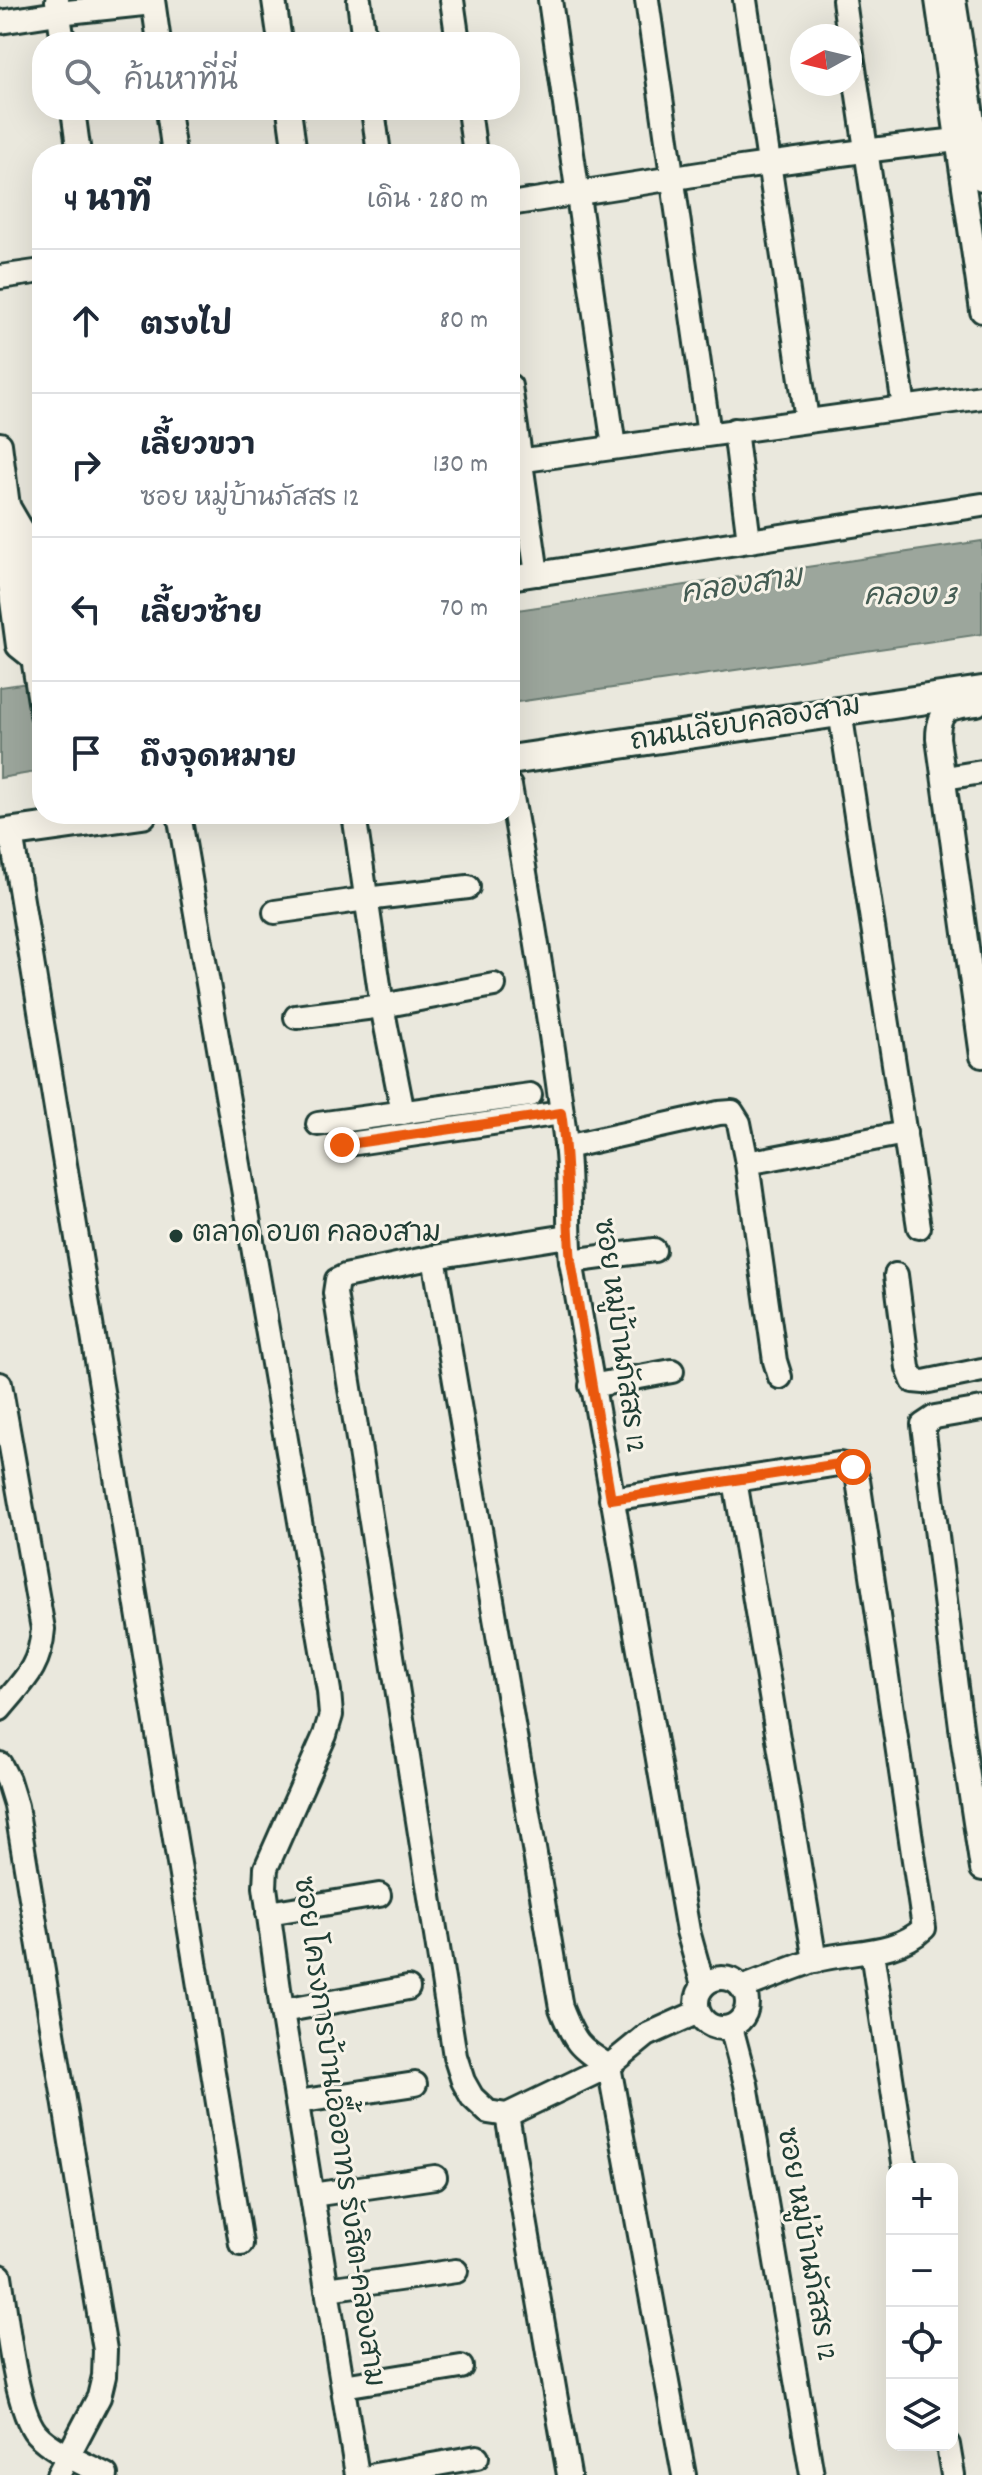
<!DOCTYPE html>
<html lang="th">
<head>
<meta charset="utf-8">
<style>
	:root { --surface:#fff; --page:#f2f2f3; --text:#1f2937; --muted:#747a83; --line:#e0e1e3 }
	body { margin:0; font-family:Dekko,"Playpen Sans Thai",sans-serif; background:var(--page); color:var(--text) }
	.controls { position:absolute; right:24px; bottom:24px; display:grid; overflow:hidden; border-radius:16px; box-shadow:0 8px 32px #0002 }
	.controls button { width:72px; height:72px; display:grid; place-items:center; padding:0; border:0; border-bottom:2px solid var(--line); background:var(--surface); color:var(--text); font:40px sans-serif }
	.compass { position:absolute; left:790px; top:24px; width:72px; height:72px; border-radius:50%; background:var(--surface); box-shadow:0 8px 32px #0002; rotate:262deg }
	.stop { position:absolute; width:24px; height:24px; margin:-18px; border:6px solid #ea580c; border-radius:50%; background:#fff }
	.stop.end { background:#ea580c; border-color:#fff; box-shadow:0 2px 8px #0008 }
	.list { margin:0; padding:0; list-style:none }
	h2 { display:flex; justify-content:space-between; align-items:center; height:104px; margin:0; padding:0 32px; font-size:34px }
	h2 small { font-size:26px; font-weight:400; color:var(--muted) }
	.list li { display:grid; grid-template-columns:52px 1fr auto; gap:24px; align-items:center; box-sizing:border-box; height:144px; padding:0 32px; border-top:2px solid var(--line) }
	.list b { display:block; font-size:30px; white-space:nowrap }
	.list p { margin:0; font-size:26px; white-space:nowrap; color:var(--muted) }
	.list em { font-size:26px; font-style:normal; color:var(--muted) }
	.icon { flex:none; width:44px; height:44px; fill:none; stroke:currentColor; stroke-width:2; stroke-linecap:round; stroke-linejoin:round }
	.map { position:relative; flex:none; width:982px; height:2475px; overflow:hidden }
	.search { position:absolute; background:var(--surface); box-shadow:0 8px 32px #0002; left:32px; top:32px; width:488px; height:88px; display:flex; align-items:center; gap:20px; box-sizing:border-box; padding:0 28px; border-radius:32px; color:var(--muted); font-size:30px }
	.panel { position:absolute; background:var(--surface); box-shadow:0 8px 32px #0002; left:32px; top:144px; width:488px; height:680px; border-radius:32px }
	.map>svg:first-child { display:block }
</style>
</head>
<body>
<div class="map">
<svg width="982" height="2475" viewBox="0 0 982 2475">
	<rect width="100%" height="100%" fill="#eae8dd"/>
	<filter id="ink" filterUnits="userSpaceOnUse"><feTurbulence type="fractalNoise" baseFrequency=".0125" numOctaves="2"/><feDisplacementMap in="SourceGraphic" scale="16" xChannelSelector="R" yChannelSelector="G"/><feConvolveMatrix kernelMatrix="1 2 1 2 8 2 1 2 1" color-interpolation-filters="sRGB"/></filter>
	<g filter="url(#ink)">
		<g fill="#9ca69c" stroke="#6a7c72" stroke-width="2">
			<path d="M982,541V634L510,703V611Z"/>
			<path d="M42,681V771L0,778V687Z"/>
		</g>
		<g fill="none" stroke-linecap="round" stroke-linejoin="round">
			<defs>
				<g id="minor">
					<path d="M153,0L159,42"/>
					<path d="M274,0L280,42"/>
					<path d="M359,0L364,42"/>
					<path d="M452,0L458,42"/>
					<path d="M550,0L614,447"/>
					<path d="M647,0L709,434"/>
					<path d="M745,0L807,420"/>
					<path d="M844,0L849,36"/>
					<path d="M937,0L982,311"/>
					<path d="M954,0L982,179"/>
					<path d="M57,1L63,42"/>
					<path d="M0,22L58,13L153,3"/>
					<path d="M850,41L904,407"/>
					<path d="M73,110L79,154"/>
					<path d="M168,110L174,154"/>
					<path d="M289,110L295,154"/>
					<path d="M373,110L379,154"/>
					<path d="M469,110L475,154"/>
					<path d="M510,204C659,180 808,156 958,140"/>
					<path d="M0,277L42,271"/>
					<path d="M510,386L537,574"/>
					<path d="M735,430L749,541"/>
					<path d="M0,444L8,506L3,533L18,646L33,658"/>
					<path d="M510,462L982,397"/>
					<path d="M8,506L22,530L38,643L33,658L42,714"/>
					<path d="M510,578L982,505"/>
					<path d="M977,704C950,707 938,708 938,738L982,1056"/>
					<path d="M840,711L919,1227"/>
					<path d="M945,778L982,772"/>
					<path d="M510,786C531,905 551,1024 566,1144C571,1183 567,1222 571,1261L688,1931L703,1985"/>
					<path d="M179,814L329,1691L331,1715L325,1735L266,1868L265,1887L282,2011L357,2475"/>
					<path d="M354,814L382,1006L403,1113"/>
					<path d="M11,833L241,2244"/>
					<path d="M275,912L366,899L468,887"/>
					<path d="M296,1017L382,1006L494,985"/>
					<path d="M318,1124L530,1095"/>
					<path d="M342,1145L561,1113"/>
					<path d="M566,1147L719,1113L732,1112L739,1123L747,1163L775,1361L780,1377"/>
					<path d="M747,1163L905,1133"/>
					<path d="M568,1236L434,1257L345,1276L337,1280L335,1293L455,2056L463,2081L472,2097L488,2112L507,2115L609,2066L647,2035L698,2012"/>
					<path d="M434,1257L561,2008C574,2041 578,2048 609,2066L684,2475"/>
					<path d="M571,1261L654,1250"/>
					<path d="M896,1275L908,1368L913,1381L924,1382L982,1370"/>
					<path d="M0,1384L43,1629C40,1668 24,1680 0,1709"/>
					<path d="M591,1386L672,1371"/>
					<path d="M982,1409L935,1417L923,1425L963,1743L982,1869"/>
					<path d="M735,1480L815,1961"/>
					<path d="M611,1499L839,1464L853,1467L858,1480L924,1928C895,1956 849,1950 813,1961C789,1969 766,1979 742,1988"/>
					<path d="M0,1764L8,1780L16,1806L105,2350L104,2376L99,2397L58,2475"/>
					<path d="M268,1913L379,1895"/>
					<path d="M872,1952L905,2169"/>
					<circle cx="722" cy="2003" r="25"/>
					<path d="M282,2011L408,1988"/>
					<path d="M731,2027L746,2084L812,2475"/>
					<path d="M297,2102L415,2084"/>
					<path d="M507,2115L569,2475"/>
					<path d="M312,2195L435,2177"/>
					<path d="M0,2276C6,2312 15,2408 36,2433C51,2450 85,2464 106,2475"/>
					<path d="M327,2289L456,2271"/>
					<path d="M343,2386L461,2367"/>
					<path d="M948,2445L953,2475"/>
					<path d="M375,2475L477,2457"/>
				</g>
				<g id="major">
					<path d="M510,760L982,691"/>
					<path d="M0,834L142,814"/>
				</g>
			</defs>
			<use href="#minor" stroke="#1f3d34" stroke-width="28"/>
			<use href="#major" stroke="#1f3d34" stroke-width="34"/>
			<use href="#minor" stroke="#f7f3e8" stroke-width="22"/>
			<use href="#major" stroke="#f7f3e8" stroke-width="28"/>
		</g>
	</g>
	<g fill="none" stroke-linecap="round" stroke-linejoin="round" filter="url(#ink)">
		<path stroke="#ea580c" stroke-width="10" d="M342,1145L561,1113C569,1162 566,1211 571,1261L611,1499L839,1464L853,1467"/>
	</g>
	<circle fill="#1f3d34" stroke="#f7f3e8" stroke-width="3" cx="176" cy="1236" r="8"/>
	<g text-anchor="middle" dominant-baseline="central" stroke-width="6" stroke-linejoin="round" paint-order="stroke">
		<g font-size="28" fill="#1f3d34" stroke="#f7f3e8">
			<text transform="translate(746 726) rotate(-9)">ถนนเลียบคลองสาม</text>
			<text transform="translate(617 1336) rotate(82)">ซอย หมู่บ้านภัสสร 12</text>
			<text transform="translate(336 2132) rotate(82)">ซอย โครงการบ้านเอื้ออาทร รังสิต-คลองสาม</text>
			<text transform="translate(804 2245) rotate(80)">ซอย หมู่บ้านภัสสร 12</text>
		</g>
		<g font-size="28" fill="#1f3d34" stroke="#f7f3e8" text-anchor="start">
			<text x="192" y="1236">ตลาด อบต คลองสาม</text>
		</g>
		<g font-size="30" font-style="italic" fill="#445c53" stroke="#f7f3e8">
			<text transform="translate(742 588) rotate(-8)">คลองสาม</text>
			<text x="910" y="598">คลอง 3</text>
		</g>
	</g>
</svg>
<div class="controls">
<button>+</button>
<button>−</button>
<button><svg class="icon" aria-label="locate" viewBox="0 0 24 24"><circle cx="12" cy="12" r="6"/><path d="M12 2v4M12 18v4M2 12h4M18 12h4"/></svg></button>
<button><svg class="icon" aria-label="layers" viewBox="0 0 24 24"><path d="M12 4l9 5-9 5-9-5zM3 14l9 5 9-5"/></svg></button>
</div>
<svg class="compass" viewBox="-18 -18 36 36"><path d="M0-13l5 13h-10z" fill="#e53935"/><path d="M0 13l5-13h-10z" fill="#747a83"/></svg>
<div class="stop" style="left:853px;top:1467px"></div>
<div class="stop end" style="left:342px;top:1145px"></div>
<div class="search"><svg class="icon" aria-label="search" viewBox="0 0 24 24"><circle cx="10" cy="10" r="6"/><path d="M15 15l6 6"/></svg>ค้นหาที่นี่</div>
<section class="panel">
<h2>4 นาที<small>เดิน · 280 m</small></h2>
<ul class="list">
<li><svg class="icon" aria-label="ahead" viewBox="0 0 24 24"><path d="M12 20V5M6 11l6-6 6 6"/></svg><div><b>ตรงไป</b></div><em>80 m</em></li>
<li><svg class="icon" aria-label="right" viewBox="0 0 24 24"><path d="M7 20v-9h11M14 6l5 5-5 5"/></svg><div><b>เลี้ยวขวา</b><p>ซอย หมู่บ้านภัสสร 12</p></div><em>130 m</em></li>
<li><svg class="icon" aria-label="left" viewBox="0 0 24 24"><path d="M17 20v-9H6M10 6l-5 5 5 5"/></svg><div><b>เลี้ยวซ้าย</b></div><em>70 m</em></li>
<li><svg class="icon" aria-label="arrive" viewBox="0 0 24 24"><path d="M6 21V4h12l-3 4 3 4H6"/></svg><div><b>ถึงจุดหมาย</b></div></li>
</ul>
</section>
</div>
</body>
</html>
